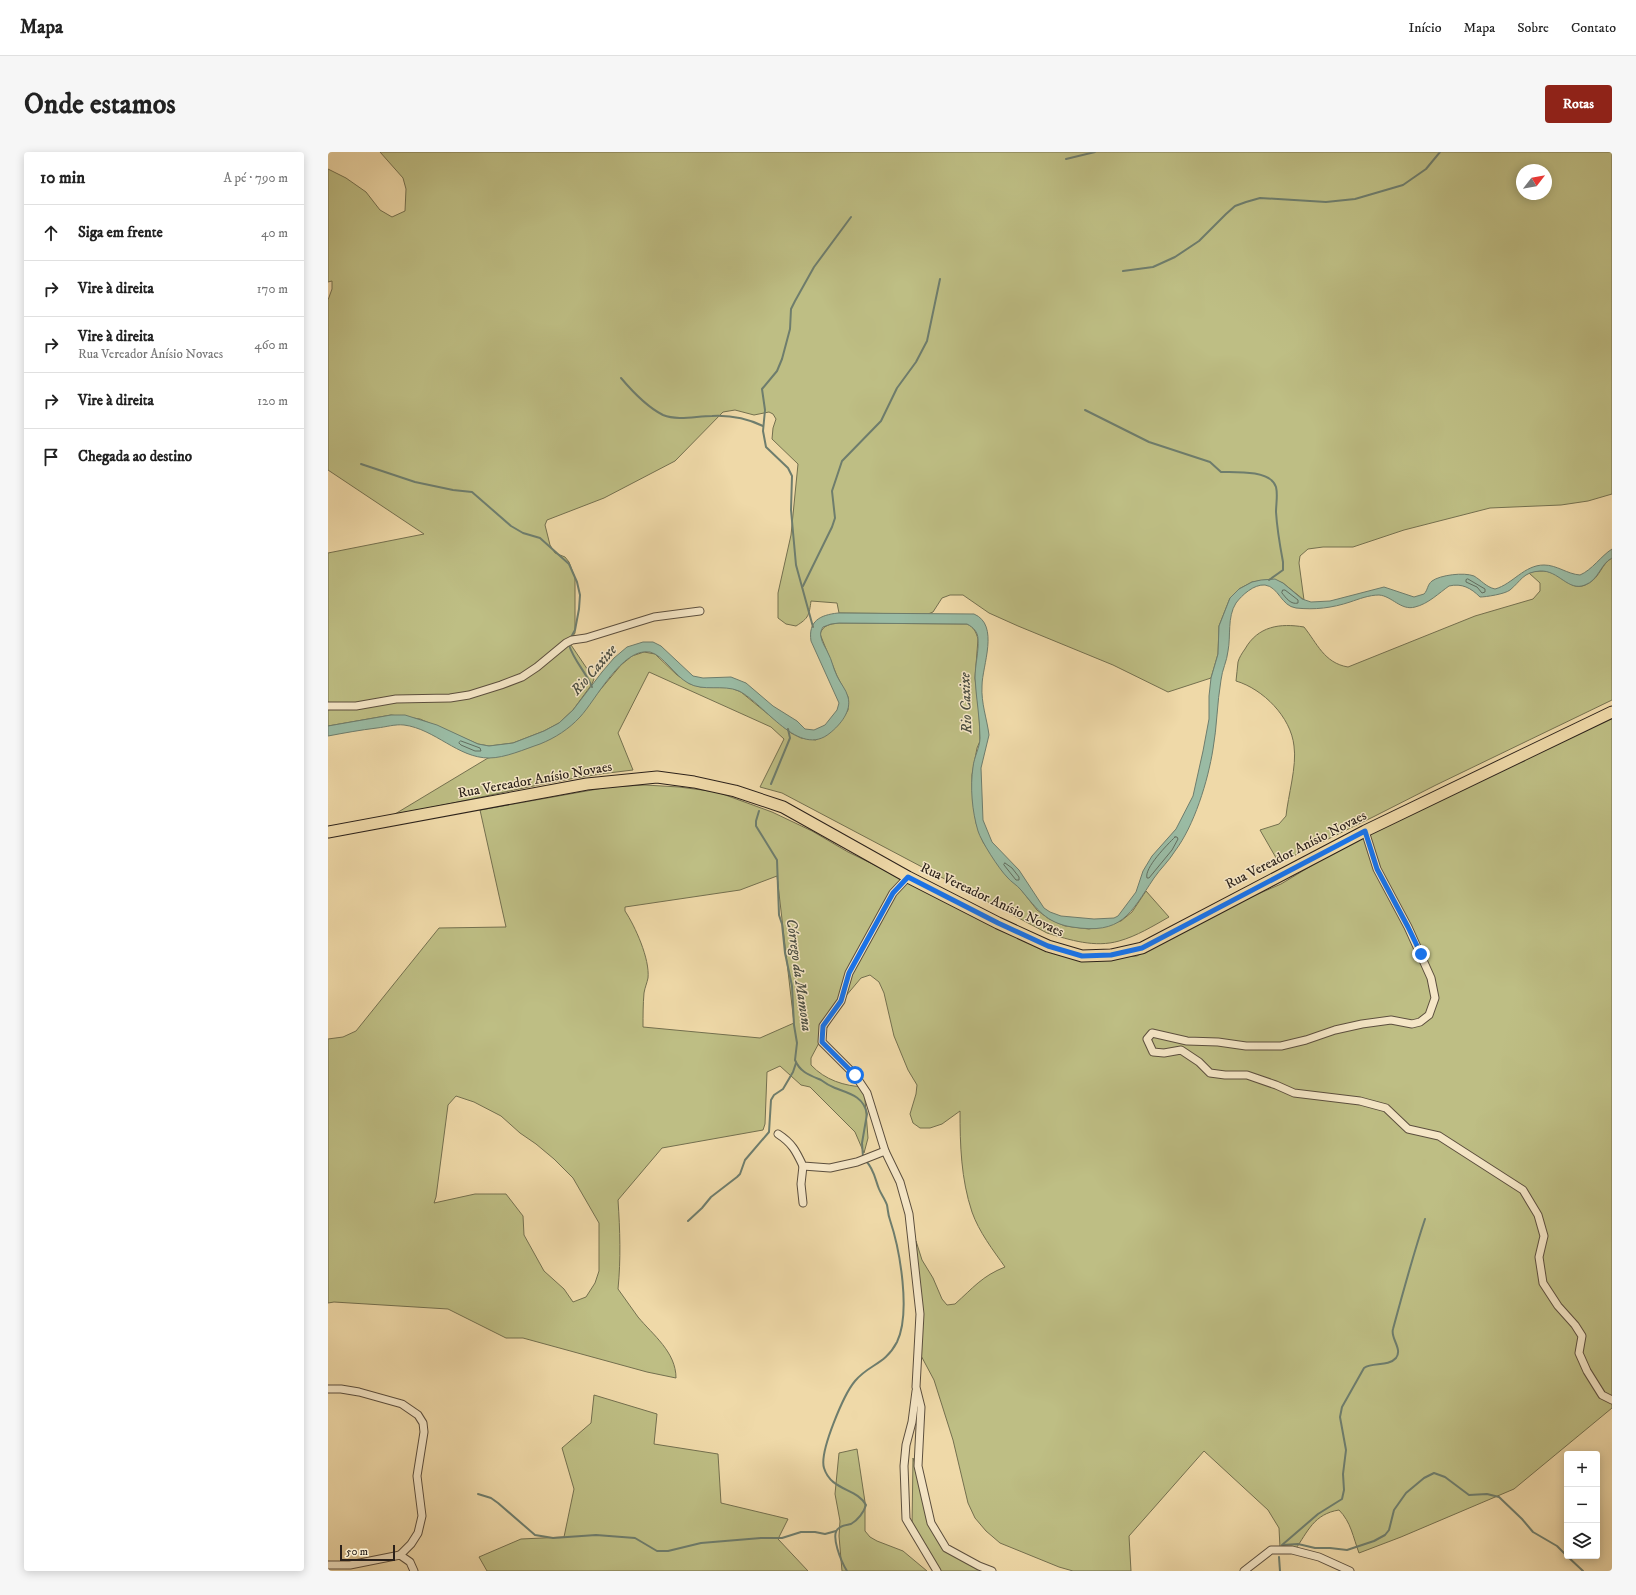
<!DOCTYPE html>
<html lang="pt">
<head>
<meta charset="utf-8">
<style>
	:root { --surface:#fff; --page:#f6f6f6; --text:#222; --muted:#767676; --line:#e0e0e0; --accent:#8f2418 }
	body { margin:0; font-family:"IM FELL DW Pica",serif; background:var(--page); color:var(--text) }
	.controls { position:absolute; right:12px; bottom:12px; display:grid; overflow:hidden; border-radius:4px; box-shadow:0 2px 10px #0003 }
	.controls button { width:36px; height:36px; display:grid; place-items:center; padding:0; border:0; border-bottom:1px solid var(--line); background:var(--surface); color:var(--text); font:20px sans-serif }
	.compass { position:absolute; left:1188px; top:12px; width:36px; height:36px; border-radius:50%; background:var(--surface); box-shadow:0 2px 10px #0003; rotate:59deg }
	.scale { position:absolute; left:12px; bottom:10px; width:55px; box-sizing:border-box; padding-left:4px; border:2px solid #2b211a; border-top:0; font-size:11px; line-height:14px; white-space:nowrap; color:#2b211a; -webkit-text-stroke:3px #f5e6c6; paint-order:stroke }
	.stop { position:absolute; width:12px; height:12px; margin:-9px; border:3px solid #1a73e8; border-radius:50%; background:#fff }
	.stop.end { background:#1a73e8; border-color:#fff; box-shadow:0 1px 4px #0008 }
	.list { margin:0; padding:0; list-style:none }
	h2 { display:flex; justify-content:space-between; align-items:center; height:52px; margin:0; padding:0 16px; font-size:17px }
	h2 small { font-size:13px; font-weight:400; color:var(--muted) }
	.list li { display:grid; grid-template-columns:26px 1fr auto; gap:12px; align-items:center; box-sizing:border-box; height:56px; padding:0 16px; border-top:1px solid var(--line) }
	.list b { display:block; font-size:15px; white-space:nowrap }
	.list p { margin:0; font-size:13px; white-space:nowrap; color:var(--muted) }
	.list em { font-size:13px; font-style:normal; color:var(--muted) }
	.icon { flex:none; width:22px; height:22px; fill:none; stroke:currentColor; stroke-width:2; stroke-linecap:round; stroke-linejoin:round }
	.map { position:relative; flex:none; width:1284px; height:1419px; overflow:hidden; border-radius:4px }
	header { display:flex; align-items:center; gap:24px; box-sizing:border-box; height:56px; padding:0 20px; background:var(--surface); border-bottom:1px solid var(--line) }
	header strong { font-size:19px }
	nav { display:flex; gap:22px; margin-inline-start:auto; font-size:14px }
	.intro { display:flex; align-items:center; justify-content:space-between; box-sizing:border-box; height:96px; padding:0 24px }
	h1 { margin:0; font-size:28px }
	.button { padding:10px 18px; border-radius:4px; background:var(--accent); color:#fff; font-size:14px; font-weight:700 }
	main { display:flex; gap:24px; padding:0 24px }
	aside { flex:1; background:var(--surface); border-radius:4px; box-shadow:0 2px 10px #0003 }
	.map>svg:first-child { display:block }
</style>
</head>
<body>
<header>
<strong>Mapa</strong>
<nav><a>Início</a><a>Mapa</a><a>Sobre</a><a>Contato</a></nav>
</header>
<div class="intro"><h1>Onde estamos</h1><a class="button">Rotas</a></div>
<main>
<aside>
<h2>10 min<small>A pé · 790 m</small></h2>
<ul class="list">
<li><svg class="icon" aria-label="ahead" viewBox="0 0 24 24"><path d="M12 20V5M6 11l6-6 6 6"/></svg><div><b>Siga em frente</b></div><em>40 m</em></li>
<li><svg class="icon" aria-label="right" viewBox="0 0 24 24"><path d="M7 20v-9h11M14 6l5 5-5 5"/></svg><div><b>Vire à direita</b></div><em>170 m</em></li>
<li><svg class="icon" aria-label="right" viewBox="0 0 24 24"><path d="M7 20v-9h11M14 6l5 5-5 5"/></svg><div><b>Vire à direita</b><p>Rua Vereador Anísio Novaes</p></div><em>460 m</em></li>
<li><svg class="icon" aria-label="right" viewBox="0 0 24 24"><path d="M7 20v-9h11M14 6l5 5-5 5"/></svg><div><b>Vire à direita</b></div><em>120 m</em></li>
<li><svg class="icon" aria-label="arrive" viewBox="0 0 24 24"><path d="M6 21V4h12l-3 4 3 4H6"/></svg><div><b>Chegada ao destino</b></div></li>
</ul>
</aside>
<div class="map">
<svg width="1284" height="1419" viewBox="0 0 1284 1419">
	<rect width="100%" height="100%" fill="#efd9a8"/>
	<filter id="stains"><feTurbulence type="fractalNoise" baseFrequency=".005" numOctaves="4"/><feColorMatrix values="0 0 0 0 .2 0 0 0 0 .09 0 0 0 0 .02 0 0 0 .5 -.17"/></filter>
	<radialGradient id="worn" r=".72"><stop offset=".6" stop-color="#630" stop-opacity="0"/><stop offset="1" stop-color="#630" stop-opacity=".3"/></radialGradient>
	<g fill="#bebe84" stroke="#74704f" fill-rule="evenodd">
		<path d="M52,0H1284V342L1260,349L1233,353L1162,356L1076,378L1025,395H995L980,397L972,404L971,411L976,448L955,431L944,427L924,430L911,437L902,446L891,474L890,502L883,526L840,540L785,513L690,474L661,461L635,443H622L614,446L605,460L600,462L511,461L509,451L483,449C481,463 481,466 468,474L458,472L450,466V441L463,383L470,312L444,287L445,276L448,267L445,262L441,260L426,263L407,258L395,260L347,309L276,346L219,368L217,373L222,393L227,401L237,405L241,410L247,426V481L241,490L266,527L264,532L245,558L231,571L216,579L185,591L161,594L150,592L92,567L63,563L0,574V401L96,382L0,318V148L4,137V129L0,130V17L18,26L38,40L52,58L64,65L77,59L78,37L75,26ZM1194,18H1218V42H1194Z"/>
		<path d="M1284,406V548L1108,633L1045,665L951,711L932,678L951,672L958,664C960,644 969,614 966,594C963,565 935,537 908,529C909,523 909,516 910,510C911,506 914,501 917,497C930,474 952,471 976,475C989,491 996,511 1020,515L1147,464L1205,447L1212,439V431L1201,421L1203,420C1210,419 1218,418 1225,421C1238,426 1245,441 1261,431C1272,425 1274,411 1284,406Z"/>
		<path d="M511,471L639,472C646,475 648,480 650,487L647,526L651,560L652,589L649,596L644,623V632L645,649L648,671L655,690L676,721L691,735L709,758L721,767L737,774L761,777L793,769L804,760L818,739L841,765C825,774 809,784 791,789C767,796 742,788 719,781L454,641L432,635L456,587L443,575L321,520L290,581L305,618C225,626 146,649 67,662L160,606L188,600L220,588L267,544L293,513L304,504L316,500L327,502L349,523L362,532L373,535H401L413,540L463,581L473,586L488,588L517,563L520,558V545L509,524L492,482C495,473 502,472 511,471Z"/>
		<path d="M1284,560V1256L1186,1337L1073,1385L1031,1401C1025,1385 1023,1370 1011,1358C986,1362 980,1379 967,1398L952,1396L951,1376L940,1358L876,1299L801,1384L803,1419H745L731,1415L672,1391L658,1379L647,1366L640,1351L625,1288L606,1228L590,1198L591,1177L588,1089L594,1108L605,1126L614,1147L619,1153L627,1152C645,1136 654,1124 677,1115C665,1098 651,1080 644,1060C633,1027 632,993 632,959L614,972L602,976H592L585,971L582,962L588,942L589,933L580,918L566,884L556,841L551,830L542,823L533,826L512,851L483,906V913C497,928 516,934 536,935L540,986L536,1001L527,980L482,935L473,933L452,914L439,920L437,972L435,978L334,996L290,1048C292,1078 293,1107 290,1137C297,1146 303,1156 310,1165C325,1183 348,1200 348,1226L319,1220L195,1186H178L120,1157L6,1150L0,1151V887L15,885L28,879L111,776L178,775L152,658L281,635L317,633L351,635L389,640L444,660L484,679L520,700L649,763L697,789L724,801L755,808L809,804L879,764L953,732L1036,682ZM449,724L466,871L432,886L315,875C315,864 315,852 316,841C317,835 319,831 320,826C322,807 307,774 297,759V755L412,738ZM128,944L146,950L173,964L192,981L208,992L226,1007L245,1026L271,1071V1119L267,1131L258,1145L245,1150L236,1137L216,1119L196,1083L195,1064L178,1042H147L106,1051L108,1045L120,953Z"/>
		<path d="M266,1243L329,1262L326,1292L390,1302L393,1351L460,1367L450,1387L480,1419H159L151,1405L193,1387L236,1385L246,1337L234,1296L263,1271Z"/>
		<path d="M529,1297L537,1350V1379L542,1385L549,1389L575,1399L599,1419H514L511,1384L512,1369L507,1342L511,1301Z"/>
		<path d="M585,1306L595,1336L606,1377L614,1389L637,1409L663,1419H606L584,1375Z"/>
	</g>
	<path fill="#9abba4" stroke="#6e7d6d" d="M1284,397V406C1272,412 1271,428 1257,433C1240,440 1231,418 1212,419C1195,420 1193,429 1182,438C1177,442 1158,445 1152,445C1143,436 1134,431 1121,434C1111,441 1100,452 1087,455C1073,459 1064,444 1051,443C1041,443 1031,447 1022,450C1004,456 987,458 968,456C953,454 951,435 937,433C926,432 914,443 908,451C899,465 903,484 900,499C899,509 894,518 893,528C889,551 889,575 885,597C880,629 866,674 847,699C841,709 832,717 826,726C802,762 794,783 744,775C718,771 709,757 693,738C689,733 683,730 679,725C671,717 653,689 650,679C644,659 642,635 645,615C646,605 652,595 652,586C652,566 648,546 647,526C647,513 651,499 650,487C650,480 645,475 639,472L511,471L503,472L495,475C493,478 492,481 493,485C494,491 498,496 500,501C504,508 505,516 509,524C512,531 518,537 520,545C524,559 512,573 502,581C471,607 437,552 411,539C395,532 375,540 360,531C347,524 335,503 322,500C294,495 268,548 252,565C241,577 227,586 212,592C197,597 177,606 161,606C130,606 107,577 76,573C67,572 58,575 49,576C32,578 16,581 0,584V574L63,563H77L109,573L150,592L161,594L185,591L216,579L231,571L245,558L274,520L286,506L299,495L315,490H325L333,494L365,524L375,526L403,525L418,531L445,554L469,569L477,577L486,578L497,573L509,558L511,551L483,489C480,469 492,463 510,461L646,462C672,473 654,514 654,534C653,551 659,567 661,583L653,616L655,668L664,690L691,718L716,756L722,760L733,764L766,767L786,766L790,764L808,740L815,719L824,704L848,677L865,644L875,599L881,567V544L883,526L890,502L891,474L902,446L911,437L924,430L933,428L947,427L955,431L974,447L983,450L1002,449L1056,435L1086,445L1096,442C1100,438 1099,433 1104,429C1112,423 1136,420 1146,424C1153,428 1158,435 1167,437C1185,432 1196,413 1216,413C1229,413 1239,422 1252,423C1264,418 1273,404 1284,397Z"/>
	<g fill="none" stroke-linecap="round" stroke-linejoin="round">
		<g stroke="#626e5f" stroke-width="1">
			<path d="M1140,427L1157,437V440L1154,441L1149,435L1138,430V428Z"/>
			<path d="M955,438H957L970,448V451C963,453 958,446 954,441Z"/>
			<path d="M133,589L152,596L153,599H147L133,593L131,591Z"/>
			<path d="M847,685H849L850,687L844,698L821,726H819C816,716 839,693 847,685Z"/>
			<path d="M677,711L684,716L691,725V728H688L676,713Z"/>
		</g>
		<g stroke="#6e7d6d" stroke-width="2">
			<path d="M738,7L767,0"/>
			<path d="M795,119L825,115L847,105L871,89L898,62L907,54L918,50L932,46L998,50L1027,47L1075,33L1098,17L1112,0"/>
			<path d="M293,226C304,239 319,255 335,263C350,269 368,264 384,264C402,263 418,266 435,274"/>
			<path d="M757,258L821,290L882,310L893,320C907,320 943,318 948,335C950,343 948,352 948,360C949,376 952,394 955,410V418L941,428"/>
			<path d="M33,312L87,330L125,338L144,340L183,374L195,381L212,386L241,412L249,430L252,443L251,457L247,478L242,487"/>
			<path d="M475,434L504,375L507,366L504,339L514,309L553,269L569,236L588,210L599,189L612,127"/>
			<path d="M485,475L468,413L463,358L464,324L460,316L438,295L435,279L437,258L434,237L449,219L454,207L462,177L463,157L467,149L486,115L523,65"/>
			<path d="M241,493C246,509 258,520 264,535"/>
			<path d="M443,632L462,586L460,577"/>
			<path d="M431,659L428,669V674L449,708L451,763L454,772L457,801L464,834L466,873L469,891L467,908C472,920 481,923 493,928C497,931 502,934 507,936C520,941 536,944 539,962L534,991L535,1005"/>
			<path d="M360,1069L374,1056L383,1045L409,1025L412,1022L417,1008L441,980L443,948L446,943L455,937L465,920L468,911"/>
			<path d="M150,1342L163,1346L170,1351L207,1383L225,1386L268,1383L307,1386L329,1399H340L373,1391L433,1386H454L473,1380H487L497,1382L508,1379"/>
			<path d="M954,1393L990,1362L1014,1347L1016,1338L1015,1322L1018,1298L1012,1265L1014,1255L1036,1216C1045,1210 1060,1215 1068,1206C1075,1197 1062,1186 1065,1177C1075,1140 1085,1103 1097,1067"/>
			<path d="M955,1393L970,1392L987,1396H1002L1019,1398L1046,1389L1057,1383L1061,1378L1066,1358L1078,1341L1096,1326L1106,1321L1117,1325L1141,1343L1159,1342L1171,1345L1194,1367L1205,1380L1229,1394L1239,1404"/>
			<path d="M1239,1404L1255,1419"/>
			<path d="M951,1405L952,1419"/>
			<path d="M519,1419C514,1411 501,1382 511,1376C514,1373 519,1373 523,1372C530,1368 536,1360 538,1353C529,1336 503,1339 496,1316C491,1300 516,1242 527,1229C541,1212 557,1213 569,1190C583,1161 572,1098 562,1068C560,1063 560,1058 559,1053C557,1047 553,1042 551,1037C547,1027 546,1017 538,1009"/>
		</g>
		<defs>
			<g id="minor">
				<path d="M0,554H28L68,547L122,546L141,543L173,533L194,525L209,515L238,491L244,488L258,486L326,465L372,459"/>
				<path d="M1037,679L1049,717L1080,775L1103,826L1107,846L1101,863L1092,870L1084,872L1063,868L1034,872L1007,878L978,888L953,894H918L890,890L859,889L824,881L819,887L825,900L836,901L853,898L871,910L882,921L897,923H919L948,933L966,941L1032,949L1058,956L1080,977L1111,984L1195,1038L1210,1063L1216,1084L1211,1105L1215,1131L1230,1154L1247,1173L1254,1184L1251,1201L1259,1219L1274,1243L1284,1248"/>
				<path d="M580,725L565,741L521,821L513,849L495,874L494,890L527,923L539,941L557,999L572,1030L581,1062L592,1162L588,1235L593,1255L590,1314L603,1371L618,1396L651,1414L664,1419"/>
				<path d="M450,982C464,991 468,999 475,1014L502,1016L529,1010L557,999"/>
				<path d="M475,1051L473,1032L475,1014"/>
				<path d="M0,1237H13L31,1240L74,1252L90,1263L95,1271L96,1280L89,1324L94,1364L90,1381L83,1392L72,1403"/>
				<path d="M588,1239L584,1270L578,1293L576,1314L578,1367L609,1419"/>
				<path d="M0,1413H22L72,1403L82,1410L86,1419"/>
				<path d="M916,1419L943,1398H964L991,1405L1022,1419"/>
			</g>
			<path id="primary" d="M0,680L259,632L329,625L366,630L407,639L455,655L580,725L670,771L720,794L754,804L783,803L814,796L1037,679L1284,560"/>
		</defs>
		<use href="#minor" stroke="#5c4f3e" stroke-width="9"/>
		<use href="#primary" stroke="#2b211a" stroke-width="13"/>
		<use href="#minor" stroke="#f5e6c6" stroke-width="7"/>
		<use href="#primary" stroke="#efd9a8" stroke-width="11"/>
	</g>
	<g fill="none" stroke-linecap="round" stroke-linejoin="round">
		<path stroke="#1a73e8" stroke-width="5" d="M527,923L494,890L495,874L513,849L521,821L565,741L580,725L670,771L720,794L754,804L783,803L814,796L1037,679L1049,717L1080,775L1093,802"/>
	</g>
	<g text-anchor="middle" dominant-baseline="central" stroke-width="3" stroke-linejoin="round" paint-order="stroke">
		<g font-size="14" fill="#2b211a" stroke="#f5e6c6">
			<text transform="translate(207 628) rotate(-10)">Rua Vereador Anísio Novaes</text>
			<text transform="translate(968 698) rotate(-27)">Rua Vereador Anísio Novaes</text>
			<text transform="translate(664 748) rotate(25)">Rua Vereador Anísio Novaes</text>
		</g>
		<g font-size="15" font-style="italic" fill="#4c4f43" stroke="#f5e6c6">
			<text transform="translate(266 518) rotate(-49)">Rio Caxixe</text>
			<text transform="translate(638 551) rotate(-92)">Rio Caxixe</text>
			<text transform="translate(471 823) rotate(82)">Córrego da Mamona</text>
		</g>
	</g>
	<rect width="100%" height="100%" filter="url(#stains)"/>
	<rect width="100%" height="100%" fill="url(#worn)"/>
</svg>
<div class="controls">
<button>+</button>
<button>−</button>
<button><svg class="icon" aria-label="layers" viewBox="0 0 24 24"><path d="M12 4l9 5-9 5-9-5zM3 14l9 5 9-5"/></svg></button>
</div>
<svg class="compass" viewBox="-18 -18 36 36"><path d="M0-13l5 13h-10z" fill="#e53935"/><path d="M0 13l5-13h-10z" fill="#767676"/></svg>
<div class="scale">50 m</div>
<div class="stop" style="left:527px;top:923px"></div>
<div class="stop end" style="left:1093px;top:802px"></div>
</div>
</main>
</body>
</html>
